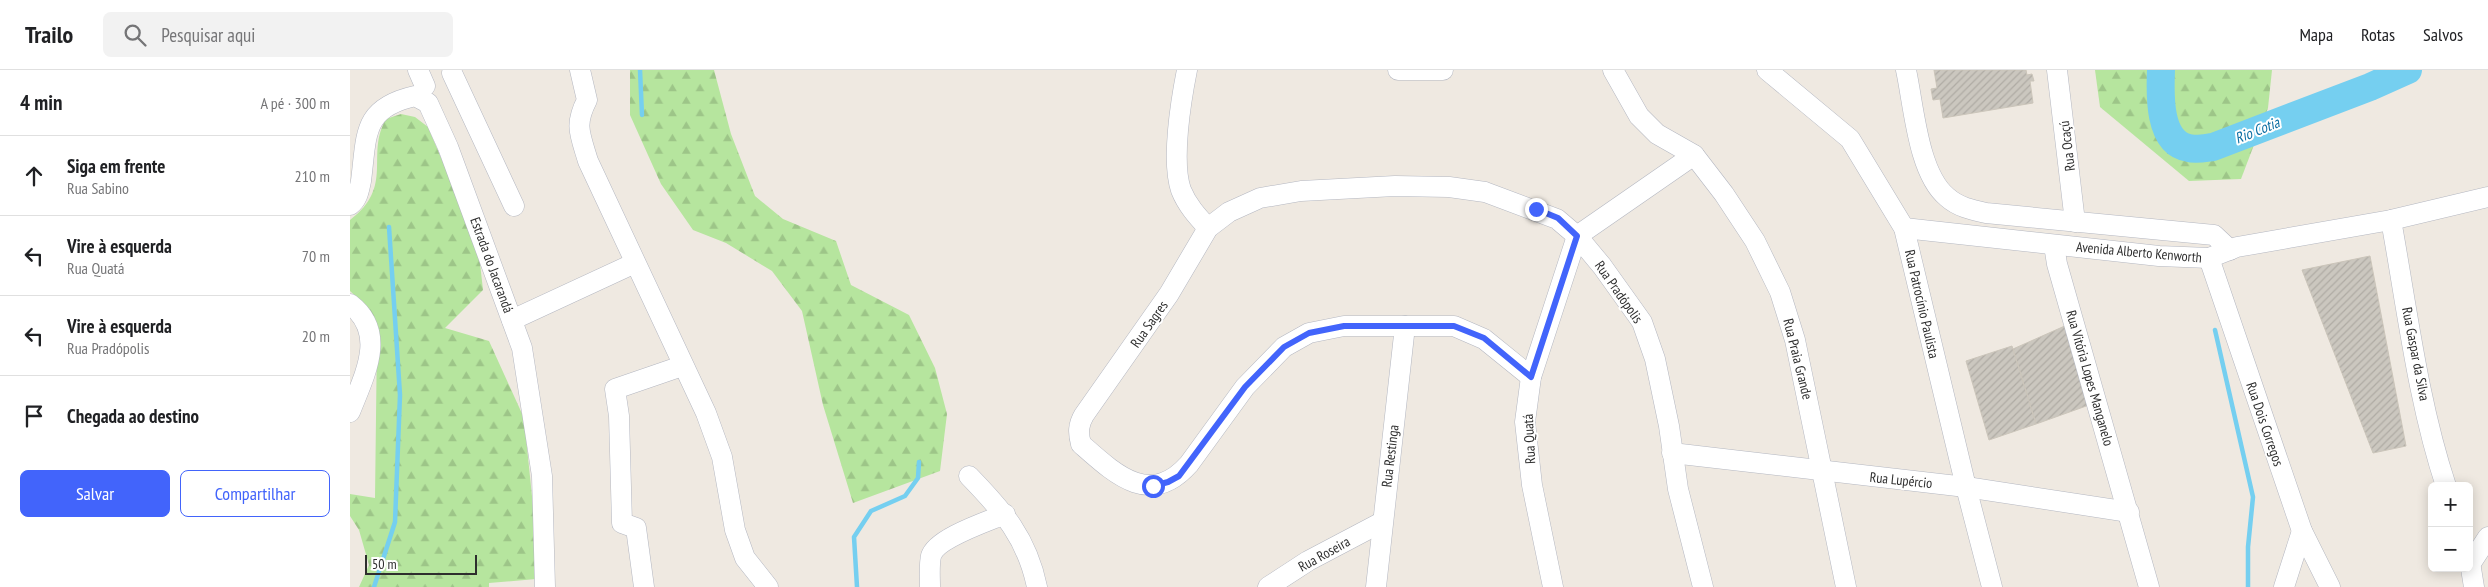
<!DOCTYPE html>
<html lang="pt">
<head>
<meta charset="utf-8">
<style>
	:root { --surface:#fff; --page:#f2f2f2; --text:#202124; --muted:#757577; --line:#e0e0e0; --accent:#4264fb }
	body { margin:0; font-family:"PT Sans Narrow",sans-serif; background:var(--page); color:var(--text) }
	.controls { position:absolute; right:15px; bottom:15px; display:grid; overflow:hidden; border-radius:8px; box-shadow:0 2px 12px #0003 }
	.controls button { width:45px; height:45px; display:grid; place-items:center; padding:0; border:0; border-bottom:1px solid var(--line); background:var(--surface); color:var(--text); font:25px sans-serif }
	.scale { position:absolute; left:15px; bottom:12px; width:112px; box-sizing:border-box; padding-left:5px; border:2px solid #2e2e2e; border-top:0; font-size:14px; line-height:18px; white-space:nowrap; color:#2e2e2e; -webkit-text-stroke:4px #fff; paint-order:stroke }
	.stop { position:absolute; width:15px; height:15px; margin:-11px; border:4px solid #4264fb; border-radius:50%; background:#fff }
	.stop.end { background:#4264fb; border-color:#fff; box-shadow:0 1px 5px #0008 }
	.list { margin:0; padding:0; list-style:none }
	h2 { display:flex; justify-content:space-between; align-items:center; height:65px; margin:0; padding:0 20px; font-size:21px }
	h2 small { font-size:16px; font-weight:400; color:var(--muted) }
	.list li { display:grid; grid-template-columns:32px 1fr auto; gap:15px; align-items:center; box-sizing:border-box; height:80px; padding:0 20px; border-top:1px solid var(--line) }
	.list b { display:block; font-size:19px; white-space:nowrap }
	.list p { margin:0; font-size:16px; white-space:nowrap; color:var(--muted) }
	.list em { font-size:16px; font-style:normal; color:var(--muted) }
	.actions { display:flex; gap:10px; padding:15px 20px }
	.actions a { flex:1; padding:11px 0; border:1px solid var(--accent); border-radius:8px; text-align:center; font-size:18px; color:var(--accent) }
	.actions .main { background:var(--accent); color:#fff }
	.icon { flex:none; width:28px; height:28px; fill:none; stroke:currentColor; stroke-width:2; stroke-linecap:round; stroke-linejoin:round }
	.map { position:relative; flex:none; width:2138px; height:517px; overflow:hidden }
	header { display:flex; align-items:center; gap:30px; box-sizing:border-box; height:70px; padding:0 25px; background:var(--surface); border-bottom:1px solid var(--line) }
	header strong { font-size:24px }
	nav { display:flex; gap:28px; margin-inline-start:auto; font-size:18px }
	.search { width:350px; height:45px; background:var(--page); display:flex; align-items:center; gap:12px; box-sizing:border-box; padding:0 18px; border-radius:8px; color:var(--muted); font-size:19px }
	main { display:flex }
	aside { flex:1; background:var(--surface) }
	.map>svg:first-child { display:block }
</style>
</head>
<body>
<header>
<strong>Trailo</strong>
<div class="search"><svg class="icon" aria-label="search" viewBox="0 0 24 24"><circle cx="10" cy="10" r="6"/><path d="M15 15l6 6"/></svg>Pesquisar aqui</div>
<nav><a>Mapa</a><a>Rotas</a><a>Salvos</a></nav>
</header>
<main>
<aside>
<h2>4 min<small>A pé · 300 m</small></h2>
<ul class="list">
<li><svg class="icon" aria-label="ahead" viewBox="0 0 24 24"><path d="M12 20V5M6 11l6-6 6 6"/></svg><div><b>Siga em frente</b><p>Rua Sabino</p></div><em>210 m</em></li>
<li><svg class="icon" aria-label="left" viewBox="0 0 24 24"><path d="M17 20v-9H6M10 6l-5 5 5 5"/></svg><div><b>Vire à esquerda</b><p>Rua Quatá</p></div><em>70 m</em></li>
<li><svg class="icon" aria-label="left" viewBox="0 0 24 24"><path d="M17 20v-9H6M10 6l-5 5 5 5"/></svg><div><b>Vire à esquerda</b><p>Rua Pradópolis</p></div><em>20 m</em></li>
<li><svg class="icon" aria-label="arrive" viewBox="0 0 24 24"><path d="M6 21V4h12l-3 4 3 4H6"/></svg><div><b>Chegada ao destino</b></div></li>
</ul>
<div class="actions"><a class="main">Salvar</a><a>Compartilhar</a></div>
</aside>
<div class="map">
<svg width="2138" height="517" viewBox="0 0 2138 517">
	<defs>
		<pattern id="forest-firs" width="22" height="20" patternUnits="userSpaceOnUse" patternTransform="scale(1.25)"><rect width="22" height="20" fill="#b6e59e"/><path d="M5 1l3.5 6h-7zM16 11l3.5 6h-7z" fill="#9dc588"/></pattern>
		<pattern id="building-hatch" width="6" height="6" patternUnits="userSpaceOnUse" patternTransform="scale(1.25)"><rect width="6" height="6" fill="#cbc7bf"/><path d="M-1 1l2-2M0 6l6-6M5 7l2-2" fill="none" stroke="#afaba4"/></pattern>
	</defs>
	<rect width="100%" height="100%" fill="#efe9e1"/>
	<g fill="url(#forest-firs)">
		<path d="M280,0H364L381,64L405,126L433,149L486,171L501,215L559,245L585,298L597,344L590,401L503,433L473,335L452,241L422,201L376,173L343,160L311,114L280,45Z"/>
		<path d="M1745,0H1922L1918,38L1891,109L1839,111L1750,37Z"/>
		<path d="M51,44L65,47L78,57L128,175L133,220L95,258L139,271L174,348L183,436L186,509L139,513V517H9L19,495L9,460L0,446V424L25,428L27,265L18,238L0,221V150C45,116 15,85 36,49Z"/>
	</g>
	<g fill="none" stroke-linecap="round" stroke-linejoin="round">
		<g stroke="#75cff0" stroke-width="4.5">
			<path d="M290,0L292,45"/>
			<path d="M1865,260L1903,427L1898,477V517"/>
			<path d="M24,517L45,452L50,325L39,157"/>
			<path d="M507,517L504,467L521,441L555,426L568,408L569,392"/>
		</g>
		<path stroke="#75cff0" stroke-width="28" d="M1811,0C1810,24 1808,73 1839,78C1846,80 1855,78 1863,77L2020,17L2058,0"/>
	</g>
	<g fill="url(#building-hatch)" stroke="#cbc5ba">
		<path d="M1584,0H1676L1677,5L1682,4L1684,11H1680L1683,33L1593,48L1590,29L1583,30L1581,19L1587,18Z"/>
		<path d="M2020,186L2056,376L2023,383L1952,200Z"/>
		<path d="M1717,255L1739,335L1686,354L1663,279Z"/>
		<path d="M1662,276L1686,354L1639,370L1616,291Z"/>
	</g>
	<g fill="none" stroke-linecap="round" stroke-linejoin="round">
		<defs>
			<g id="minor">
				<path d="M68,0L75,16"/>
				<path d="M230,0L237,30C224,55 230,64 238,91L356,343L372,387L385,460L395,488L418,517"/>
				<path d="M837,0C831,30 821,91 831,120C837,135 847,146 858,158"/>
				<path d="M1048,0H1093"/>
				<path d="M1263,0L1289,46L1307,64L1344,85L1374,124L1405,171L1430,222L1445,270L1496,517"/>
				<path d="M1417,0L1500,69L1554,158L1616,417L1642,517"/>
				<path d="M1556,0C1564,37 1568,103 1597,127C1608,137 1622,140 1636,143L1864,165L1880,180"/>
				<path d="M1707,0L1725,152"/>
				<path d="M102,3L164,136"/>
				<path d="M0,135C8,129 9,120 11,111C17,64 12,38 65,26L78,33L98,77L172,278L192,406L195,517"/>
				<path d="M2041,150C2057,238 2068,332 2096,416"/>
				<path d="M1554,158L1809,186L1859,188L1887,177L2041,150L2138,127"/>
				<path d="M1704,175L1707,194L1799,517"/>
				<path d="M1859,188L1952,461L1980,517"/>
				<path d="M0,234C38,263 14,306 0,342"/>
				<path d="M162,250L285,193"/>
				<path d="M1181,307L1134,269L1104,256H994L959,263L934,277L895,317L839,394C800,438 765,404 731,374C728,363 728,355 734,345L819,224L858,158L879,142L910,128L951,121L1045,116L1099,117L1135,122L1207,149L1227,166L1252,196L1292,252L1305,289L1319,356L1328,419L1353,517"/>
				<path d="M1322,383L1616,417L1779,442"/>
				<path d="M619,406C653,441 677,468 687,517"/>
				<path d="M2119,486L2124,517"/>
				<path d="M2121,493L2138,467"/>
				<path d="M294,517L286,458L272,453L269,346L265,319L332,296"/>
				<path d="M580,517C580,507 579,495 581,486C586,468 639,451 655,444"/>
				<path d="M918,517L958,491L1032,452"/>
				<path d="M1026,517L1055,256"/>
				<path d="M1203,517L1182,415L1175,352L1181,307L1227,166L1344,85"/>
				<path d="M1934,517L1952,461"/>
			</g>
		</defs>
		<use href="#minor" stroke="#b4b7c1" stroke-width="21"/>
		<use href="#minor" stroke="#fff" stroke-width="20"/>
	</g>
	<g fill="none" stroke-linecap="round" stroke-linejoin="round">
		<path stroke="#4264fb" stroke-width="6" d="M803,416L818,412L829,406L895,317L934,277L959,263L994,256H1104L1134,268L1181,307L1227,166L1208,148L1186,139"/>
	</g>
	<g text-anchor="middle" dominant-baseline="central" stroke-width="4" stroke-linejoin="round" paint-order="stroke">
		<g font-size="14" fill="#2e2e2e" stroke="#fff">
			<text transform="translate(1717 76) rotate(-97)">Rua Ocaçú</text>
			<text transform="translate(1789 182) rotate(5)">Avenida Alberto Kenworth</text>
			<text transform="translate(142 195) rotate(70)">Estrada do Jacarandá</text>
			<text transform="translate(1269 222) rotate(55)">Rua Pradópolis</text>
			<text transform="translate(1572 234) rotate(77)">Rua Patrocínio Paulista</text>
			<text transform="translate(799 254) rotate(-55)">Rua Sagres</text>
			<text transform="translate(2066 284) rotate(79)">Rua Gaspar da Silva</text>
			<text transform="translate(1448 289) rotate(76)">Rua Praia Grande</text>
			<text transform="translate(1740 308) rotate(74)">Rua Vitória Lopes Manganelo</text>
			<text transform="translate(1915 354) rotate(71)">Rua Dois Corregos</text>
			<text transform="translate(1179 369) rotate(-93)">Rua Quatá</text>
			<text transform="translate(1040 386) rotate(-83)">Rua Restinga</text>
			<text transform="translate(1551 410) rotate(6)">Rua Lupércio</text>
			<text transform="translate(974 484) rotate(-29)">Rua Roseira</text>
		</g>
		<g font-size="15" font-style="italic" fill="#0d6fa3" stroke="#fff">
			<text transform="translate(1907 60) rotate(-22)">Rio Cotia</text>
		</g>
	</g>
</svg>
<div class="controls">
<button>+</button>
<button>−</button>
</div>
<div class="scale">50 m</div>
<div class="stop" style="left:803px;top:416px"></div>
<div class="stop end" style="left:1186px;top:139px"></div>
</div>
</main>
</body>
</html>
